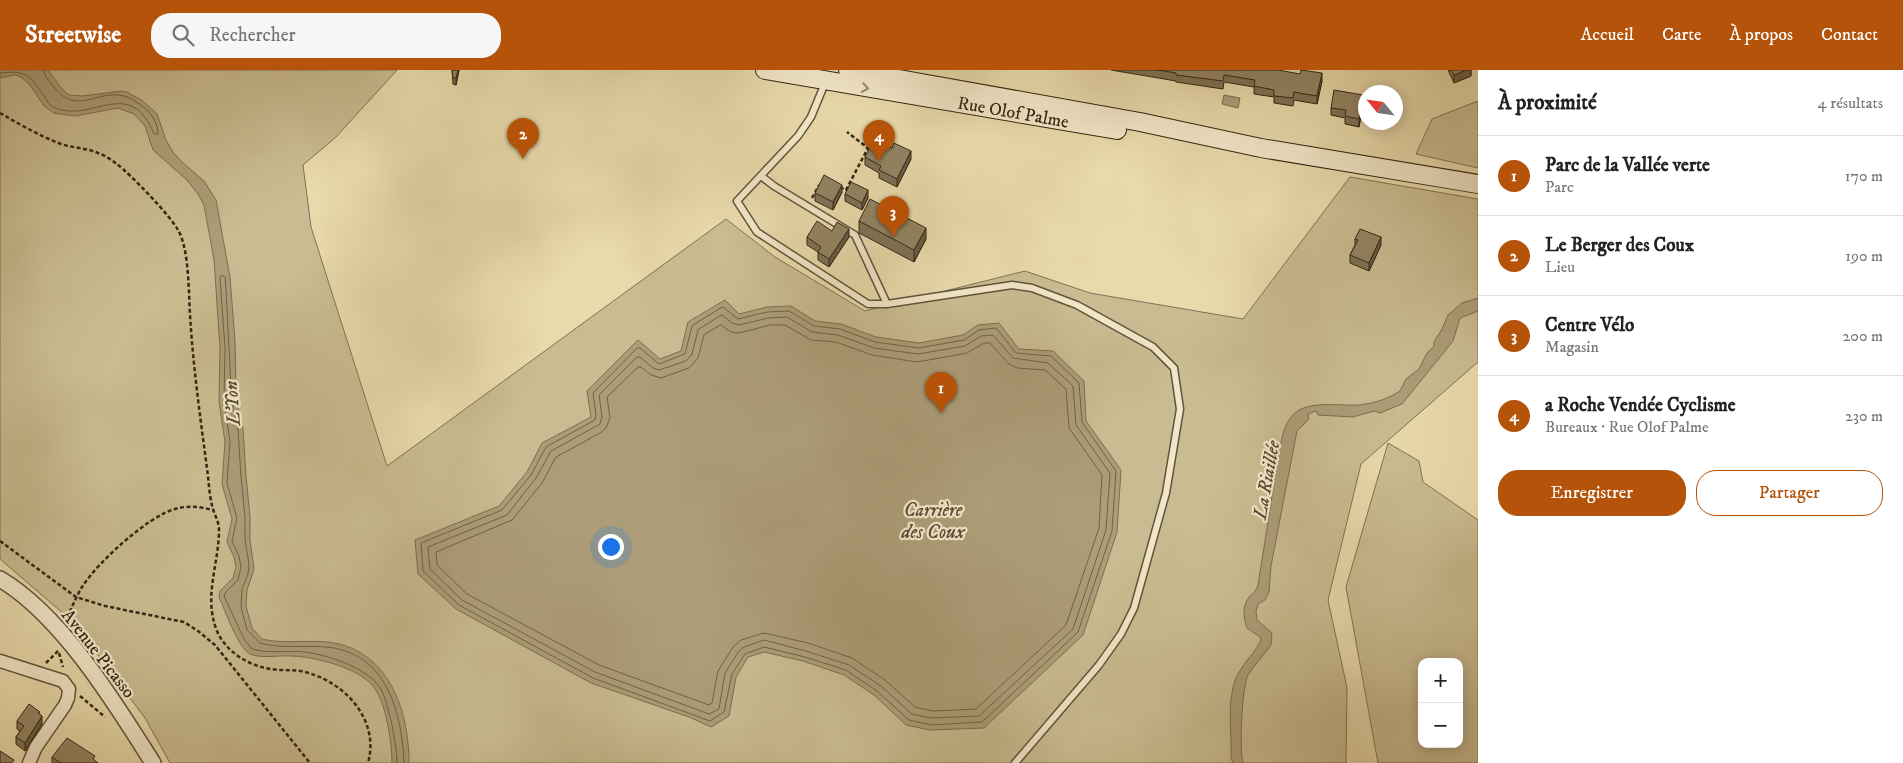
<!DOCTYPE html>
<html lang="fr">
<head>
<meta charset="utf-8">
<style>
	:root { --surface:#fff; --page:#f6f6f6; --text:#222; --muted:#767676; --line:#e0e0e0; --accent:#b45309 }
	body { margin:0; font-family:"IM FELL DW Pica",serif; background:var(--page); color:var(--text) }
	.controls { position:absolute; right:15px; bottom:15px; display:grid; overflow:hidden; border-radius:10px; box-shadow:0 2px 12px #0003 }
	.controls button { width:45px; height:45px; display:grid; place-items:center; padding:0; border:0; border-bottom:1px solid var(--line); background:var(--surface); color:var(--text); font:25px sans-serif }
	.compass { position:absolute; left:1358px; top:15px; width:45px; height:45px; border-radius:50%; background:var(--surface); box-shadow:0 2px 12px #0003; rotate:299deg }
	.you { position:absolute; left:610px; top:476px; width:18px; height:18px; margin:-12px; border:4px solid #fff; border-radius:50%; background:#1a73e8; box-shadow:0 0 0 8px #1a73e833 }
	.badge { display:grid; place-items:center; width:32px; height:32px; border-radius:50%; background:var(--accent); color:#fff; font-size:16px; font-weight:700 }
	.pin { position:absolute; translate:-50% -41px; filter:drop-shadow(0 1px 2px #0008) }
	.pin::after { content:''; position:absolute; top:26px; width:18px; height:15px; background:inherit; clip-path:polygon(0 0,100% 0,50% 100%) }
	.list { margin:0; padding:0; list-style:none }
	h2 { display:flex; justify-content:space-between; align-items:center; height:65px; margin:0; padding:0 20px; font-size:21px }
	h2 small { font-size:16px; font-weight:400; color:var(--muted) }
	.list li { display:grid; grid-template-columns:32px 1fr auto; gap:15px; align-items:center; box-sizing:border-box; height:80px; padding:0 20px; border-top:1px solid var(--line) }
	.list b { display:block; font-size:19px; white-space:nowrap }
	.list p { margin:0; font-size:16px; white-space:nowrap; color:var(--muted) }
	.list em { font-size:16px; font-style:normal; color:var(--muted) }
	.actions { display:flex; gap:10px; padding:15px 20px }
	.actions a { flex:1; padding:11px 0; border:1px solid var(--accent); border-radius:20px; text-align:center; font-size:18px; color:var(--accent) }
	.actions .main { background:var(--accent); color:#fff }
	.icon { flex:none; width:28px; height:28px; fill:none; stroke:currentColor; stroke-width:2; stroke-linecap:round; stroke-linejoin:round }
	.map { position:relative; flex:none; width:1478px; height:693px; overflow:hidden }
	header { display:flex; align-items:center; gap:30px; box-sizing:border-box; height:70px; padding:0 25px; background:var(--accent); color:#fff }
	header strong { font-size:24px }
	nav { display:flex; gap:28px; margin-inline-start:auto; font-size:18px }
	.search { width:350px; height:45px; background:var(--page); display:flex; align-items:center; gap:12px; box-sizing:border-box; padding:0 18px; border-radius:20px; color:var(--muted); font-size:19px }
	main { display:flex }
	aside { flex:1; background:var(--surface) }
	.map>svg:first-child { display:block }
</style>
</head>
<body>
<header>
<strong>Streetwise</strong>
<div class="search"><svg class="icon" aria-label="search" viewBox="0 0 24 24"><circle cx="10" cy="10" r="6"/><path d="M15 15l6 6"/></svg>Rechercher</div>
<nav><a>Accueil</a><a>Carte</a><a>À propos</a><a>Contact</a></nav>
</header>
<main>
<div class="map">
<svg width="1478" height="693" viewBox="0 0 1478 693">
	<rect width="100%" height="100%" fill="#e9daab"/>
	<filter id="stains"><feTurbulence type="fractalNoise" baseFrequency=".004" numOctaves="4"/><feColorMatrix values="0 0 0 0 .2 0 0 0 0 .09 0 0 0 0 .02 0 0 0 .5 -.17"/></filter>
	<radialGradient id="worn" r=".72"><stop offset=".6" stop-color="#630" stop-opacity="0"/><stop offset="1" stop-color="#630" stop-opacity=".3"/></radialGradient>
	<g fill="#cabc92" stroke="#807254" fill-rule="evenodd">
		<path d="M0,0H397L336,67L303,95L311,157L387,396L726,149L775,187L865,241L1025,201L1090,223L1243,249L1350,107L1478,129V292L1361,394L1328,530L1347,618L1346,693H170L145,648L73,552L0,489Z"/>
		<path d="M1478,31V98L1416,84L1432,49Z"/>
		<path d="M1388,373L1419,391L1423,412L1478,450V693H1378L1346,517ZM1422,592H1459V674H1422Z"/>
	</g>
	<g fill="#ac9d78" stroke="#7c6e50">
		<path d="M0,0H48L62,19L69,25L83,26L121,21L127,22L143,31L157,44L166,70L173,82L182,92L204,111L216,130L230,207L235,271L236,317L238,338L243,359L246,406L250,447V470L254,499L247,520L246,536L252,558L262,569C281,574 307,570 327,572C388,578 409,640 409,693H392C392,673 386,631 373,616C357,597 315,587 292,586C279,585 261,589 250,584C238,578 225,540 219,527L220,521L233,508L236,497L234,487L227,472L232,449L222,414L225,372L219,332L220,278L214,190L204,135L198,124L187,110L153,80L145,56L134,44L118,38L75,46L54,43L44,36L30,15L21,7L15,5L0,8Z"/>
		<path d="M1224,25L1240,28L1238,38L1222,34Z"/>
		<path d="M1478,228V241L1460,248L1453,271L1402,334L1380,343L1374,341L1353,347L1318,345L1316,341L1308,344L1309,349L1297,361L1271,496L1269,522L1265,530L1258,534L1256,542L1257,550L1272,563L1271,575C1264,585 1255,594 1248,605C1242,616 1239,681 1243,693H1233L1231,688C1232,662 1226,630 1237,606C1243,593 1255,583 1261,570L1260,567L1247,558C1243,547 1242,535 1250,526C1254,522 1256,521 1258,515L1280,376C1283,364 1285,353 1294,344C1307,330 1341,336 1358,335C1370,334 1385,330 1395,324L1400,321L1406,309L1419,299L1427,283L1434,276V272L1442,259L1448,245L1462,233Z"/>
		<path d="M725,230L739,244L767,237L791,236L815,251L841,254L876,267L919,273L963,265L978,255L999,253L1019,279L1053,281L1084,311L1086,351L1121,400L1117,462L1083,565L984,658L930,660L906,655L874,625L844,605L803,591L764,582L748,587L736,607L729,646L711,657L689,647L591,613L456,539L418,504L415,470L499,436L527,402L542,373L591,347L587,321L638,270L660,289L681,281L688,252Z"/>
	</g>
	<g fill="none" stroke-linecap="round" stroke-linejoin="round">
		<g stroke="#706246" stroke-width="1">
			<path d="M0,3C29,0 29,6 45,27C47,32 50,36 55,38C93,53 130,5 154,64H158C158,54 153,47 147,40C141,35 132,28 124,26C96,19 76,47 53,16C49,11 44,6 44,0"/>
			<path d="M723,237L738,249L767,242L789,241L814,256L840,259L875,272L919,278L964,270L979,260L996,258L1016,283L1051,286L1079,313L1082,352L1116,401L1112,461L1078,562L982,652L931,655L909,650L877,621L846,600L805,587L764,577L745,584L732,604L724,642L710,651L593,608L459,535L423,501L421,473L502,440L531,405L546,377L595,350L596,345L593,323L637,278H640L659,294L685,284L692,256Z"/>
			<path d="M722,245L732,253L739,255L768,248L787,247L812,262L838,265L874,278L918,284L965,276L981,266L993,265L1013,288L1048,293L1073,316L1076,355L1110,403L1106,460L1073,559L979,646L931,648L912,644L881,616L849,595L806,581L764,570L744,577L739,581L725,603L719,639L709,644L595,602L462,530L430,499L428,477L507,445L536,408L551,381L600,354L602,346L599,325L637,287H640L653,298L659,300L686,291L692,284L698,260Z"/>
			<path d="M721,255L731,262L739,263L770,255H785L811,270L836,272L872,285L917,292L967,283L984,273H990L1009,294L1017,298L1045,300L1066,319L1069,358L1102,405L1099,458L1066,555L976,639L932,641L915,637L885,610L852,588L808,573L764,563L741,570L733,577L718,601L712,633L709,635L599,595L467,524L437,495L436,482L512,450L542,413L556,387L600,363L606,358L610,348L607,327L638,297H641L651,305L661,308L689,298L698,288L704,265Z"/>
			<path d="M397,693C397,680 394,668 392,655C389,644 387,632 382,621C371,599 329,585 305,582C288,580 268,584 252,579L244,569L224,526L225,523L238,510L241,497L239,486L232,471L237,448L227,413L230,372L224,332L225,278L220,208L222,205L225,207L226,220L231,318L233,339L238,360L241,407L245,447V470L249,494L248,504L242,519L241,537L247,560L260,573C280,579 306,575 326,577C386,582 402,642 404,693"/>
		</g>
		<defs>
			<g id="service">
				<path d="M825,13L811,47L798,66L737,131L757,162L868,234H887L1012,215L1032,218L1077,235L1153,277L1174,298L1180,339L1166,423L1134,538L1121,564L1099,595L1015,693"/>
				<path d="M761,106L774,116L855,165L887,234"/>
			</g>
			<path id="minor" d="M0,591L63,611L69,619L68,628L65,635L36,677L29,693"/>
			<path id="tertiary" d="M0,509C62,546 115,633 153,693"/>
			<g id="secondary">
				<path d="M765,0L1117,60"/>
				<path d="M848,0L1140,52L1261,78L1478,114"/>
			</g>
		</defs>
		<use href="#service" stroke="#62543a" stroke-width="9"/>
		<use href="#minor" stroke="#62543a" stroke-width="15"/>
		<use href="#tertiary" stroke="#62543a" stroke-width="18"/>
		<use href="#secondary" stroke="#352715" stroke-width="20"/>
		<g stroke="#352715" stroke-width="2.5" stroke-dasharray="4 2.5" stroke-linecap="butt">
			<path d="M0,43C19,54 40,66 61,74C73,78 87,78 98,83C105,85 111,90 117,94C130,104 170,145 178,160C187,175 188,205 189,222C191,284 200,345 208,406C209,417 210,429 213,439C215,446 219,452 219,460C219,494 203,527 217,561C226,582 249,596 271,599C282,601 294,599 305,602C345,612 380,650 368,693"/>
			<path d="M840,117L846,120L868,78L847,62"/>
			<path d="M812,128L819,115"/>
			<path d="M0,471L76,527L105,536L184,552L198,561L215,575L310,693"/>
			<path d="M67,548C72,537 76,527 82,517C98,492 147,447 175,439C188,435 201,437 213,440"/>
			<path d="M59,583L63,597"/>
			<path d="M46,593L59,580"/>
			<path d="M80,626L105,647"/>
		</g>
		<use href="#service" stroke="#f1e7c8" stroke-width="6"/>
		<use href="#minor" stroke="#f1e7c8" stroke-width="12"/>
		<use href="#tertiary" stroke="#f1e7c8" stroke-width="15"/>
		<use href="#secondary" stroke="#f1e7c8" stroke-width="18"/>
	</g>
	<g fill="#7e7255" stroke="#352715">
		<path d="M452,0H459L456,15L453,14Z"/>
		<path d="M1111,0H1278L1322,11L1317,34L1294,30L1293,36L1274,33V27L1254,24V17L1224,12L1223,19L1176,12V11Z"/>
		<path d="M1448,0H1471V6L1454,13Z"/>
		<path d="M1363,33L1359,57L1345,54V48L1331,45V38Z"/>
		<path d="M892,78L911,89L897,117L879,108V103L865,95V87Z"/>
		<path d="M842,122L833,140L815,131V123Z"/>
		<path d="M845,124L868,128L862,140L845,131Z"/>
		<path d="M859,151L926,169L914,192L859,163Z"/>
		<path d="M832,161L849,167L829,197L818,190V182L807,175V167Z"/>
		<path d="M1355,169L1381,175L1369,201L1350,193V185L1355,175Z"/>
		<path d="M40,644L42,654L25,681L16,674V667L20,661L17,659V651Z"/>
		<path d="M52,687L95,691L98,693H52Z"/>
	</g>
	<g fill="#675c45" stroke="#352715">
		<path d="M458,0H459L456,15V8Z"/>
		<path d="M1466,0H1471V6L1454,13V5Z"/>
		<path d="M1322,3V11L1317,34V26Z"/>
		<path d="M1363,25V33L1359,57V49Z"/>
		<path d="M911,81V89L897,117V109Z"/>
		<path d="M842,115V122L833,140V132Z"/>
		<path d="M868,120V128L862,140V133Z"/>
		<path d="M926,158V169L914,192V180Z"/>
		<path d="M849,159V167L829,197V189Z"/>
		<path d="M1381,167V175L1369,201V193Z"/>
		<path d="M42,646V654L25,681V673Z"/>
	</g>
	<g fill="#938463" stroke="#352715">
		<path d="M452,0H458L456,8H453Z"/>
		<path d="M1158,0H1278L1300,4L1301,0L1322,3L1317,26L1294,22L1293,28L1274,26V20L1254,16L1255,10L1224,5L1223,11L1176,5V3Z"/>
		<path d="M1451,0H1466L1454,5Z"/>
		<path d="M1334,20L1363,25L1359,49L1345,46L1346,40L1331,38Z"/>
		<path d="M874,69L892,78L894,73L911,81L897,109L879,100L881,96L865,87Z"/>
		<path d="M824,105L842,115L833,132L815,123Z"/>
		<path d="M851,112L868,120L862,133L845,124Z"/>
		<path d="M870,129L926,158L914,180L859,151Z"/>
		<path d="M817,151L832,161L837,152L849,159L829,189L818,182L821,177L807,167Z"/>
		<path d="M1360,159L1381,167L1369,193L1350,185L1358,170L1355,169Z"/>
		<path d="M29,634L40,642L38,643L42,646L25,673L16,667L24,656L17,651Z"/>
		<path d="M67,668L95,686L93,689L98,693H61L52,687Z"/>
		<path d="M0,681L14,690L12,693H0Z"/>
	</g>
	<defs><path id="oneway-chevron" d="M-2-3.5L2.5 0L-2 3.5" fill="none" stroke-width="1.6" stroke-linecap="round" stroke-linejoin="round" transform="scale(1.25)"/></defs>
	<use stroke="#93876e" href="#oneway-chevron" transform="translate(865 18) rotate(10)"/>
	<g text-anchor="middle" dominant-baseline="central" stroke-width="4.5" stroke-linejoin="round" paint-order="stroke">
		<g font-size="18" fill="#352715" stroke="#f1e7c8">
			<text transform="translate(1013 43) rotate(10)">Rue Olof Palme</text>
			<text transform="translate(98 584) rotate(52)">Avenue Picasso</text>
		</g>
		<g font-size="19" font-style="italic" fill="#594a33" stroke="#f1e7c8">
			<text transform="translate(233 333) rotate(-94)">L'Yon</text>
			<text transform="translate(1267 410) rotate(-80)">La Riaillée</text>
			<text x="933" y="440">Carrière<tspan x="933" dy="22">des Coux</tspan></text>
		</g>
	</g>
	<rect width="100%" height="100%" filter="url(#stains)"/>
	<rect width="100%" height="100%" fill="url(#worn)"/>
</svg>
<div class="controls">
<button>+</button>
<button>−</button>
</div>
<svg class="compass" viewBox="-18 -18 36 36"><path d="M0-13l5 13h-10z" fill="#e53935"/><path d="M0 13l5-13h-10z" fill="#767676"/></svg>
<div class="you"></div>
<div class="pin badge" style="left:941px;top:343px">1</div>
<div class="pin badge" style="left:523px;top:89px">2</div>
<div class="pin badge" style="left:893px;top:167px">3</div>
<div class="pin badge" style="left:879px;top:91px">4</div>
</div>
<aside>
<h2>À proximité<small>4 résultats</small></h2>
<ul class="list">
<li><span class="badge">1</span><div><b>Parc de la Vallée verte</b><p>Parc</p></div><em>170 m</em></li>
<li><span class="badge">2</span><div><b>Le Berger des Coux</b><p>Lieu</p></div><em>190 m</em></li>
<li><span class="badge">3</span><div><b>Centre Vélo</b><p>Magasin</p></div><em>200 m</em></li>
<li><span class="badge">4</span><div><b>a Roche Vendée Cyclisme</b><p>Bureaux · Rue Olof Palme</p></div><em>230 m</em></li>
</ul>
<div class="actions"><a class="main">Enregistrer</a><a>Partager</a></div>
</aside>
</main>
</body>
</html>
